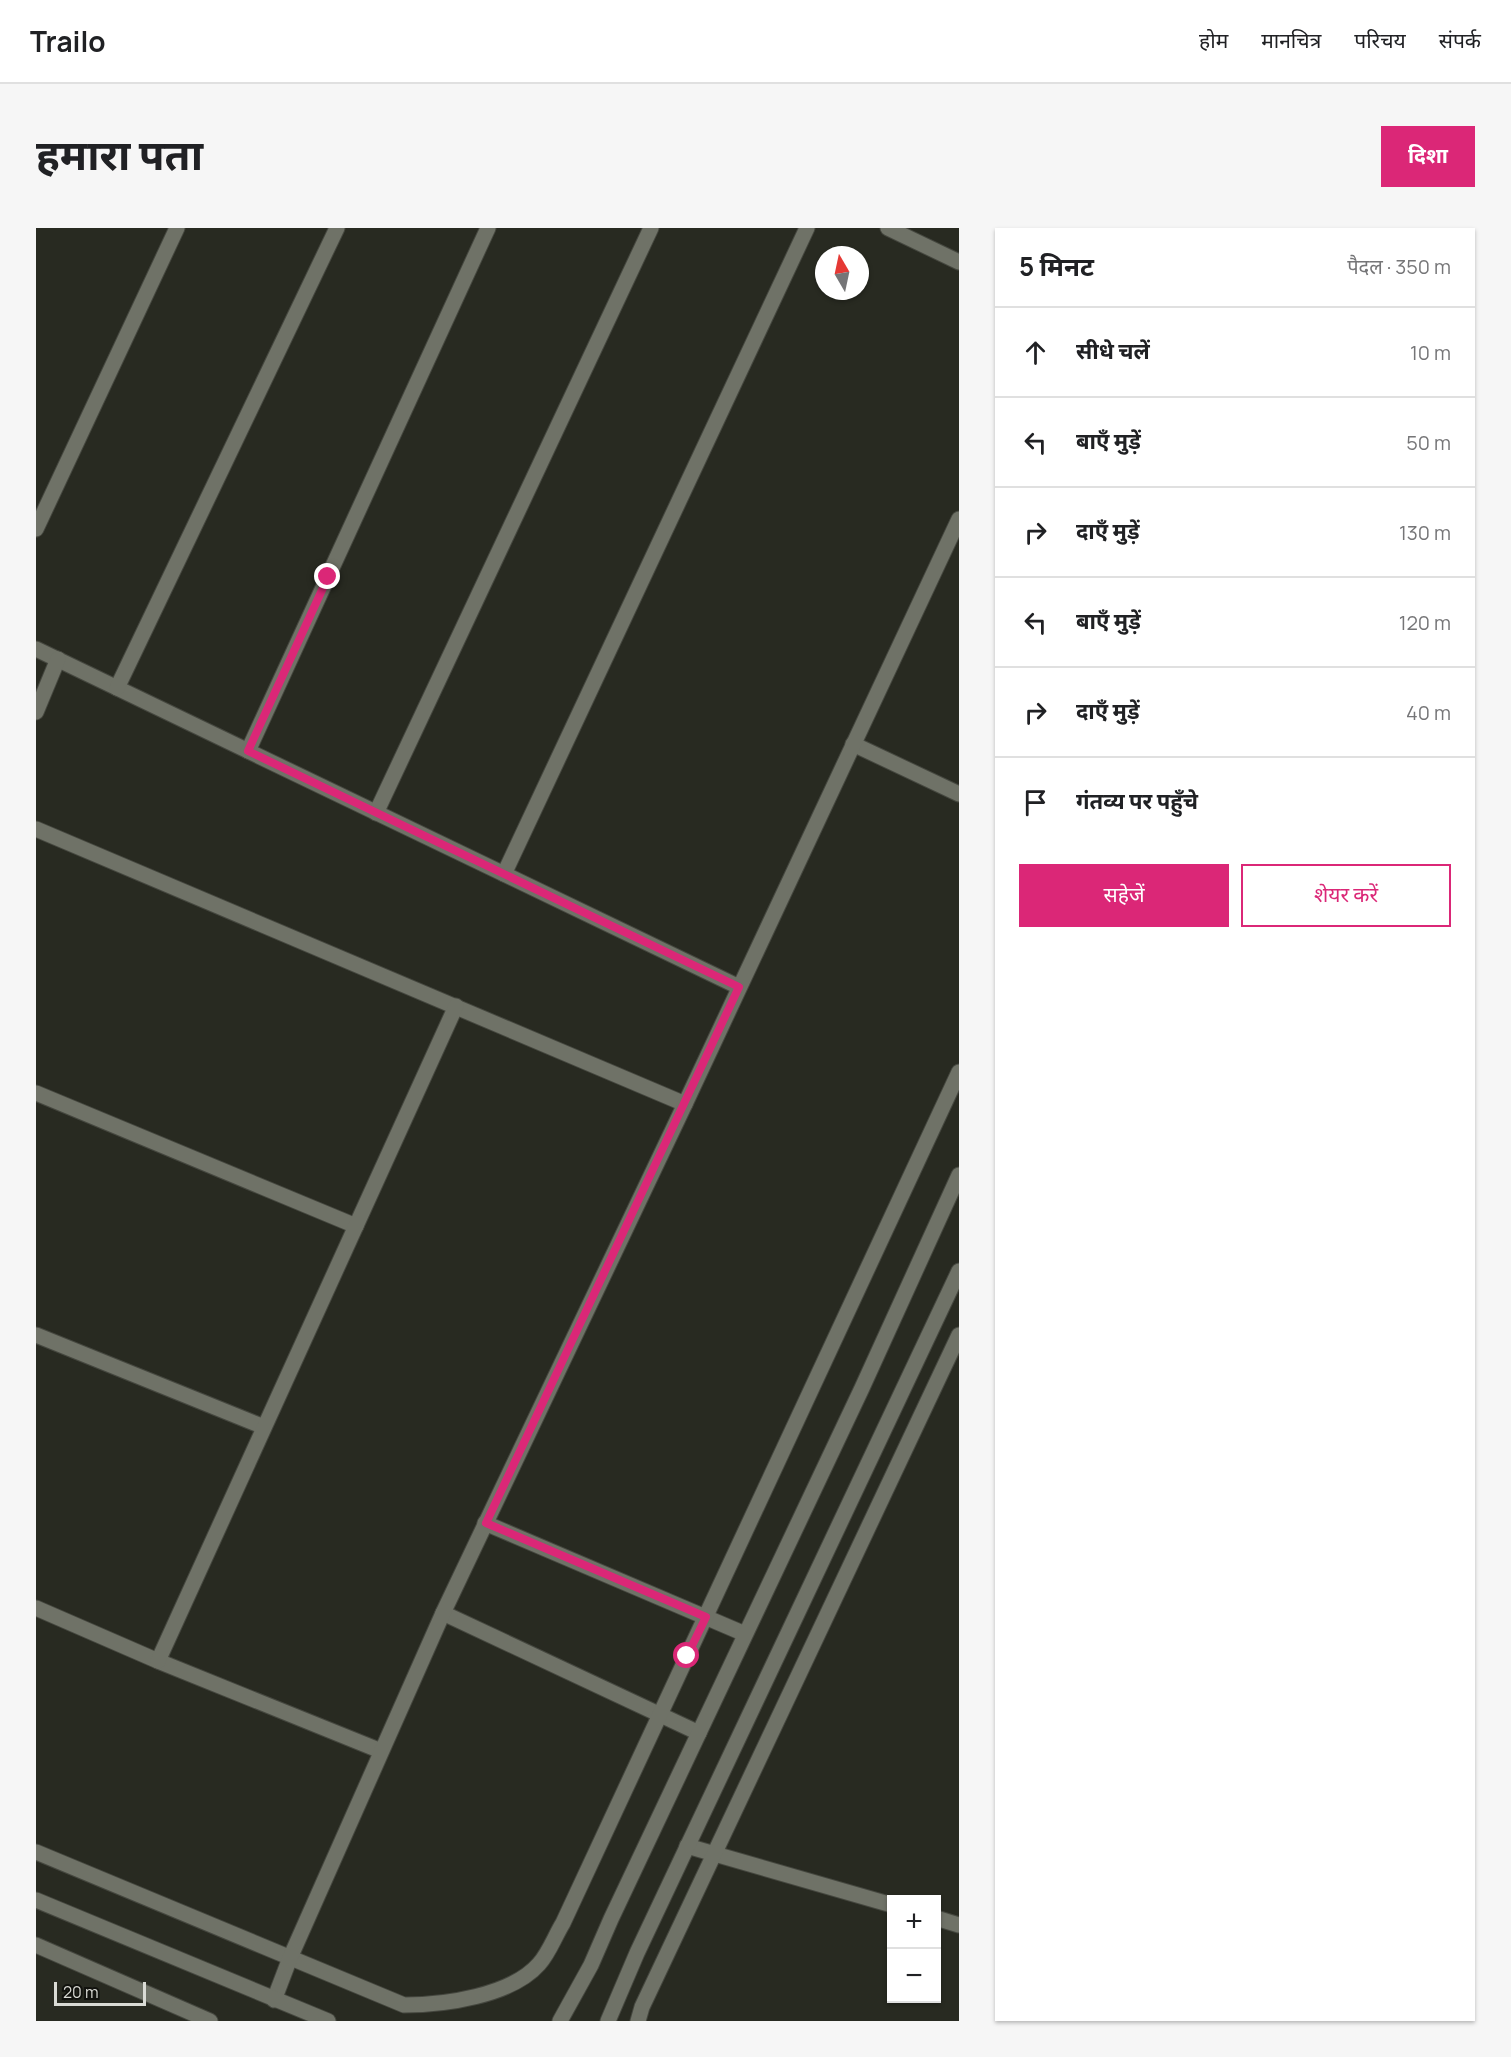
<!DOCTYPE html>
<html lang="hi">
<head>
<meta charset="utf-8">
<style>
	:root { --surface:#fff; --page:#f6f6f6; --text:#202124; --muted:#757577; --line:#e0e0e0; --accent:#db2777 }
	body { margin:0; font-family:Manrope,"Noto Sans Devanagari",sans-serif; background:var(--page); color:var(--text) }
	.controls { position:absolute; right:18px; bottom:18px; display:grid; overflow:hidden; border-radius:0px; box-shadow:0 2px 4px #0004 }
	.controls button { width:54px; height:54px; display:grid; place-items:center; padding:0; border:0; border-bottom:2px solid var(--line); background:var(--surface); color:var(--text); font:30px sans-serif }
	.compass { position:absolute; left:779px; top:18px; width:54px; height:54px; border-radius:50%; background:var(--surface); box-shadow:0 2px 4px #0004; rotate:351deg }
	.scale { position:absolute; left:18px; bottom:15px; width:92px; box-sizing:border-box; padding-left:6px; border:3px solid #dadbd5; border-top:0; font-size:16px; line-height:21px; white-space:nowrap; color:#dadbd5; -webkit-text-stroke:4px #11120e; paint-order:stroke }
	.stop { position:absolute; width:18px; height:18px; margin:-14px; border:4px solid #db2777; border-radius:50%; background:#fff }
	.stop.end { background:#db2777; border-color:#fff; box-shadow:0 2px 6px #0008 }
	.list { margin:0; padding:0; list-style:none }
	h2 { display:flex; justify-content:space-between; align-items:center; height:78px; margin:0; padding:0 24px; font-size:26px }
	h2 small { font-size:20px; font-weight:400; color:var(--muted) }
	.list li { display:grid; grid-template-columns:39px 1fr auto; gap:18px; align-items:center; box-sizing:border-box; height:90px; padding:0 24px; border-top:2px solid var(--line) }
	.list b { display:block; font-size:22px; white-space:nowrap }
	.list em { font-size:20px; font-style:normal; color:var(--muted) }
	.actions { display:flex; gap:12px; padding:18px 24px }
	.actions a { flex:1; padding:14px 0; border:2px solid var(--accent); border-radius:0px; text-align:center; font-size:21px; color:var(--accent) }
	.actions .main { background:var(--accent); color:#fff }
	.icon { flex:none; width:33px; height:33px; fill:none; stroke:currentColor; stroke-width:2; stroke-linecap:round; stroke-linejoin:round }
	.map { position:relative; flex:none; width:923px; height:1793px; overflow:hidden; border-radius:0px }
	header { display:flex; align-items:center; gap:36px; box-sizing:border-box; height:84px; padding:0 30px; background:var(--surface); border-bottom:2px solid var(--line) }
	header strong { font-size:28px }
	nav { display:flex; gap:33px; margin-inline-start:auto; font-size:21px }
	.intro { display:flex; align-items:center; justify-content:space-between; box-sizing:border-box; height:144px; padding:0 36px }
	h1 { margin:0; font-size:42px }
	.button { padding:15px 27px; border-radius:0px; background:var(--accent); color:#fff; font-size:21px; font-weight:700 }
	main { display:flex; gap:36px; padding:0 36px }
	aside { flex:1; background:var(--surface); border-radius:0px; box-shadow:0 2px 4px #0004 }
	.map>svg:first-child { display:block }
</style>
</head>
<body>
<header>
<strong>Trailo</strong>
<nav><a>होम</a><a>मानचित्र</a><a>परिचय</a><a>संपर्क</a></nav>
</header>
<div class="intro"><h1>हमारा पता</h1><a class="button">दिशा</a></div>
<main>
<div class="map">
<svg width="923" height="1793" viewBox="0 0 923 1793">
	<rect width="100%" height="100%" fill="#282a21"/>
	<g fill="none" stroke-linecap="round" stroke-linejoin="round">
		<defs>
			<g id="minor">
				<path d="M852,0L923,34"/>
				<path d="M0,301L141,0"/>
				<path d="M0,421L703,759"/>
				<path d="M81,460L301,0"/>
				<path d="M0,484L22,431"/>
				<path d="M817,516L923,566"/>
				<path d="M212,523L452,0"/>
				<path d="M340,585L615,0"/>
				<path d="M0,601L649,876"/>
				<path d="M468,646L771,0"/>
				<path d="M0,865L320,998"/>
				<path d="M0,1107L228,1199"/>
				<path d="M449,1295L709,1406"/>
				<path d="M0,1380L122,1433L345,1523"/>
				<path d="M407,1385L663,1505"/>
				<path d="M122,1433L420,778"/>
				<path d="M651,1618L856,1677"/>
				<path d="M0,1624L368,1777C408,1777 475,1768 503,1736C513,1725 519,1708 527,1695L923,844"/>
				<path d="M900,1690L923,1697"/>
				<path d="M238,1772L254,1730L407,1385L649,876L923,291"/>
				<path d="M602,1793L606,1779L923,1107"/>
			</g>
			<g id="tertiary">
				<path d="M0,1672L292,1793"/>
				<path d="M0,1717L174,1793"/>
				<path d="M524,1793L555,1737L575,1691L826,1160L923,947"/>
				<path d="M572,1793L601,1725L923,1043"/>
			</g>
		</defs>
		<use href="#minor" stroke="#45473f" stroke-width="17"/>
		<use href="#tertiary" stroke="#45473f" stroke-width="17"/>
		<use href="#minor" stroke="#6f7267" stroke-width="15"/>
		<use href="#tertiary" stroke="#6f7267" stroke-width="15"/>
	</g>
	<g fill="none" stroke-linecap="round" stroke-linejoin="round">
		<path stroke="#db2777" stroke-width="8" d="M292,349L212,523L703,759L450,1295L670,1389L651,1428"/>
	</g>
</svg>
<div class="controls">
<button>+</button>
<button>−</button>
</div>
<svg class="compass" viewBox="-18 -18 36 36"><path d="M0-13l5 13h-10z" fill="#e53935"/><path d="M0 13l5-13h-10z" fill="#757577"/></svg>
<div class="scale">20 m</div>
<div class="stop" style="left:651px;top:1428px"></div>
<div class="stop end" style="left:292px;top:349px"></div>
</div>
<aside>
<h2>5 मिनट<small>पैदल · 350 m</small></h2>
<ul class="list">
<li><svg class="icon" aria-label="ahead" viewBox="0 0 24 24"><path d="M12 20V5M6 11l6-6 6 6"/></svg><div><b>सीधे चलें</b></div><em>10 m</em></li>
<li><svg class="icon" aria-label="left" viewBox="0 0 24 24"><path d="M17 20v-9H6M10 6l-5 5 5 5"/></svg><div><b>बाएँ मुड़ें</b></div><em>50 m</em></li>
<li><svg class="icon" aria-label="right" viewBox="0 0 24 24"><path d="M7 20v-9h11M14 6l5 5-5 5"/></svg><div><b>दाएँ मुड़ें</b></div><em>130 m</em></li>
<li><svg class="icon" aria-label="left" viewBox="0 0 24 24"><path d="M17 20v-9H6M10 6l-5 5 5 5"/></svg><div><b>बाएँ मुड़ें</b></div><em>120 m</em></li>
<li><svg class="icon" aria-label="right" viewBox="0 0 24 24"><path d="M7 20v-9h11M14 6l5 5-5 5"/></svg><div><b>दाएँ मुड़ें</b></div><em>40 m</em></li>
<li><svg class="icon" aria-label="arrive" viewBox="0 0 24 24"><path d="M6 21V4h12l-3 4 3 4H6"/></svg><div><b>गंतव्य पर पहुँचे</b></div></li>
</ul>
<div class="actions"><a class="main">सहेजें</a><a>शेयर करें</a></div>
</aside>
</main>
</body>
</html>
